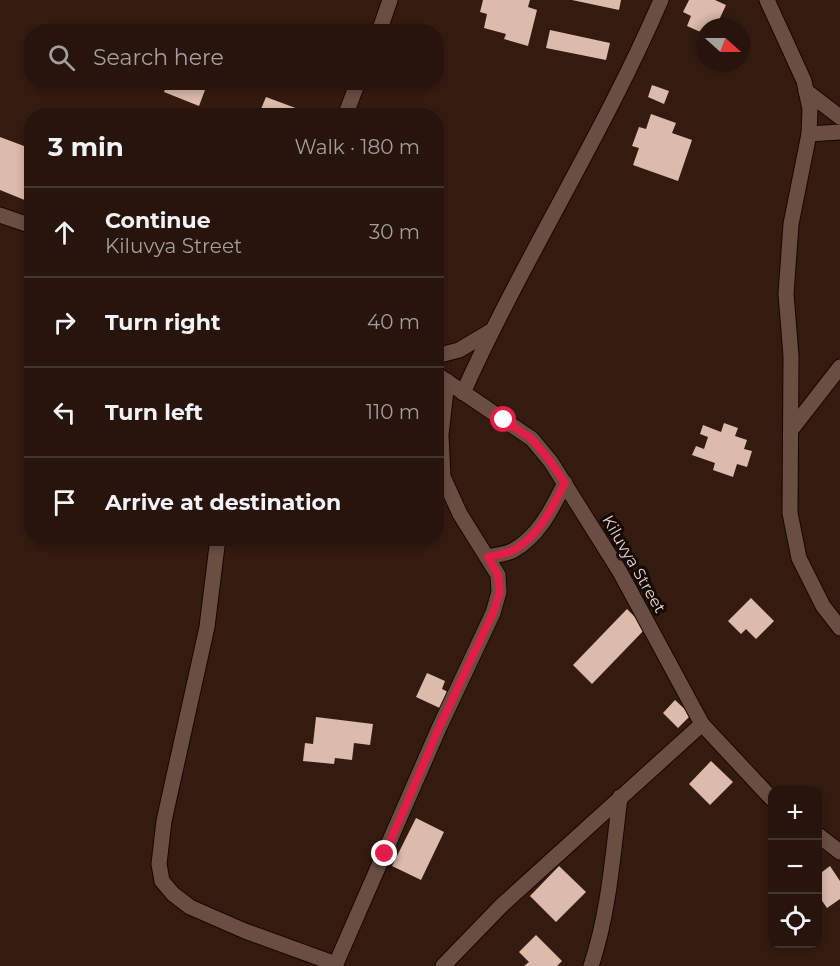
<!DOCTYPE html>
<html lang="en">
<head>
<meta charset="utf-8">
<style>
	:root { --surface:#27140c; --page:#33211a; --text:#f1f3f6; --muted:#a49e9d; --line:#43332d }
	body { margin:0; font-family:Montserrat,sans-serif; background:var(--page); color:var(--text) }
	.controls { position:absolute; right:18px; bottom:18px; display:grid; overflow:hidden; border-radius:12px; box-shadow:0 3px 9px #0003 }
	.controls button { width:54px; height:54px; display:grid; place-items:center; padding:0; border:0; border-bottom:2px solid var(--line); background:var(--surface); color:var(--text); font:30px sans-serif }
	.compass { position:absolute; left:696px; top:18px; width:54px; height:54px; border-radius:50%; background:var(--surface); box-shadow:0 3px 9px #0003; rotate:111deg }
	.stop { position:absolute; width:18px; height:18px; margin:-14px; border:4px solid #e11d48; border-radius:50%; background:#fff }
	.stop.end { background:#e11d48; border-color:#fff; box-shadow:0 2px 6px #0008 }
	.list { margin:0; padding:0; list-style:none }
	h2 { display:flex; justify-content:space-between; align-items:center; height:78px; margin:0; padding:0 24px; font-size:26px }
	h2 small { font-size:20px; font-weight:400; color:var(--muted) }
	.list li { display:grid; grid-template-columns:39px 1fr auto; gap:18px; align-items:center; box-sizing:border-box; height:90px; padding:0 24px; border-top:2px solid var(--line) }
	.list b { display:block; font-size:22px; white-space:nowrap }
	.list p { margin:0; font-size:20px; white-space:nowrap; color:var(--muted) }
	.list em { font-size:20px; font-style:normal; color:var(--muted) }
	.icon { flex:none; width:33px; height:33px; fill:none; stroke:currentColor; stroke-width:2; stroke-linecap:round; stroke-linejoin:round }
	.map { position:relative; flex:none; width:840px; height:966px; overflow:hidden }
	.search { position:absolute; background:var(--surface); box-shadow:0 3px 9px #0003; left:24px; top:24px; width:420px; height:66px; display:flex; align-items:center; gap:15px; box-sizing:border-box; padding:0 21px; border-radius:24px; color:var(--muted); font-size:22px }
	.panel { position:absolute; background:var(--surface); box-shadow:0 3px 9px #0003; left:24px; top:108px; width:420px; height:438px; border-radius:24px }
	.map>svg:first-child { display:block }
</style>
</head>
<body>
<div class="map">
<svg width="840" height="966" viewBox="0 0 840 966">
	<rect width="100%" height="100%" fill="#341b10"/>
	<g fill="#dcbaac">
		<path d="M483,0H530L528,7L537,10L528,46L504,39L506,34L484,28L487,14L480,12Z"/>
		<path d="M572,0H621L619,10Z"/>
		<path d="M689,0H715L726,5L719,20L729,25L728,27H705V34L687,26L691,16L683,12Z"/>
		<path d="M550,30L610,43L606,60L546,48Z"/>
		<path d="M168,82H208L199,106L164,92Z"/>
		<path d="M652,85L669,91L664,104L648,97Z"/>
		<path d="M266,97L309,113L308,116H258Z"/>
		<path d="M651,114L676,123L672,133L692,140L678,181L633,165L639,148L632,146L639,127L646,129Z"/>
		<path d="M0,137L32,149V203L0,190Z"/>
		<path d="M724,423L738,428L735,436L747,440L744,449L752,451L747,467L737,464L733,477L713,470L715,463L692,455L696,446L704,449L708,437L700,434L703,425L721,432Z"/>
		<path d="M751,598L774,621L756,639L746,629L741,634L728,621Z"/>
		<path d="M627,609L646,628L592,684L573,665Z"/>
		<path d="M427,673L445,681L442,689L452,694L444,710L416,697Z"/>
		<path d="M675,700L691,715L678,728L663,713Z"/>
		<path d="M316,717L373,724L370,745L354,743L352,760L335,758L334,764L303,761L305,743L313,744Z"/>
		<path d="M711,761L733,782L710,805L689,784Z"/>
		<path d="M416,818L444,832L421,880L392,866Z"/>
		<path d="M559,866L586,892L556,922L530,896Z"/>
		<path d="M830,866L840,881V899L827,908L820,898L818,899V875Z"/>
		<path d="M536,935L562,961L557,966H524L529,962L519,952Z"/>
	</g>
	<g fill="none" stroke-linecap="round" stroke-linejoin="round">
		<defs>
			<g id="minor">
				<path d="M767,0L804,81L810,109L809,134L791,224L786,294L791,356L790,513L799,558L823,606L840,628"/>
				<path d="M379,32L390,0"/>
				<path d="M806,91L840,117"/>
				<path d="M345,116L358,82"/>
				<path d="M809,134L840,132"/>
				<path d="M0,215L32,226"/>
				<path d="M436,356L459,350L491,331"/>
				<path d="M436,374L532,439L551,462L620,572L702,724L772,799"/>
				<path d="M463,393C523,259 603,135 661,0"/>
				<path d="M791,430L840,367"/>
				<path d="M218,538L207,627L164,821L159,864L162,881L173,894L190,907L245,931L336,964"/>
				<path d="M488,557C496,555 507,554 514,550C540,535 552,508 565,483"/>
				<path d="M818,835L840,852"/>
				<path d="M335,966L439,728L493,613L499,592L498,575L460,514L443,477L441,435L447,381"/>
				<path d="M443,966L502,905L702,724"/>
				<path d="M591,966C609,913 613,853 620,797"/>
			</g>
		</defs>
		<use href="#minor" stroke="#1a0500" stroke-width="17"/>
		<use href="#minor" stroke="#6a4e42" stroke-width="15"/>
	</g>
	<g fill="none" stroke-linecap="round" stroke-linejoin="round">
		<path stroke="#e11d48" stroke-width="8" d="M385,854L439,728L493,613L500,592L498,575L488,557C496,555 507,554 514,550C540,535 552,508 565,483L551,462L532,439L504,420"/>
	</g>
	<g text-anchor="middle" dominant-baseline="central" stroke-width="6" stroke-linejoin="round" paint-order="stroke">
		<g font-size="16" fill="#e7d5ce" stroke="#140905">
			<text transform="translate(634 564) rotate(60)">Kiluvya Street</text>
		</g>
	</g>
</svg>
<div class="controls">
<button>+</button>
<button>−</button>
<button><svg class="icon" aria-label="locate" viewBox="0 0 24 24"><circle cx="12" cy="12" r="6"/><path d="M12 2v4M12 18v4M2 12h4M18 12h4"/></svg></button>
</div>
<svg class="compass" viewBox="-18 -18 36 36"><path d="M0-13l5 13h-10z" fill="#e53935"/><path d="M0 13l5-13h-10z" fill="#a49e9d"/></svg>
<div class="stop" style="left:504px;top:420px"></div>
<div class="stop end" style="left:385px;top:854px"></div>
<div class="search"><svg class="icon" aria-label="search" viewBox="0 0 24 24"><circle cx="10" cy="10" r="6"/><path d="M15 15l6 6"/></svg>Search here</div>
<section class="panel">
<h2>3 min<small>Walk · 180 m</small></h2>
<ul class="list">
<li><svg class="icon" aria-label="ahead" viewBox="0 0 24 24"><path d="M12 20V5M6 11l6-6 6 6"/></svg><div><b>Continue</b><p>Kiluvya Street</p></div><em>30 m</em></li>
<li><svg class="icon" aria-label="right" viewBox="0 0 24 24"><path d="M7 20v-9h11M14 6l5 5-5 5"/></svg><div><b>Turn right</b></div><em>40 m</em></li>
<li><svg class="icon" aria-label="left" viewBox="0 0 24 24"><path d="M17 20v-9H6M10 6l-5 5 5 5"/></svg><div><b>Turn left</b></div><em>110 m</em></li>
<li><svg class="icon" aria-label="arrive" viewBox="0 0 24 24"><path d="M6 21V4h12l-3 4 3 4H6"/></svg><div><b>Arrive at destination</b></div></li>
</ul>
</section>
</div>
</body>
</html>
